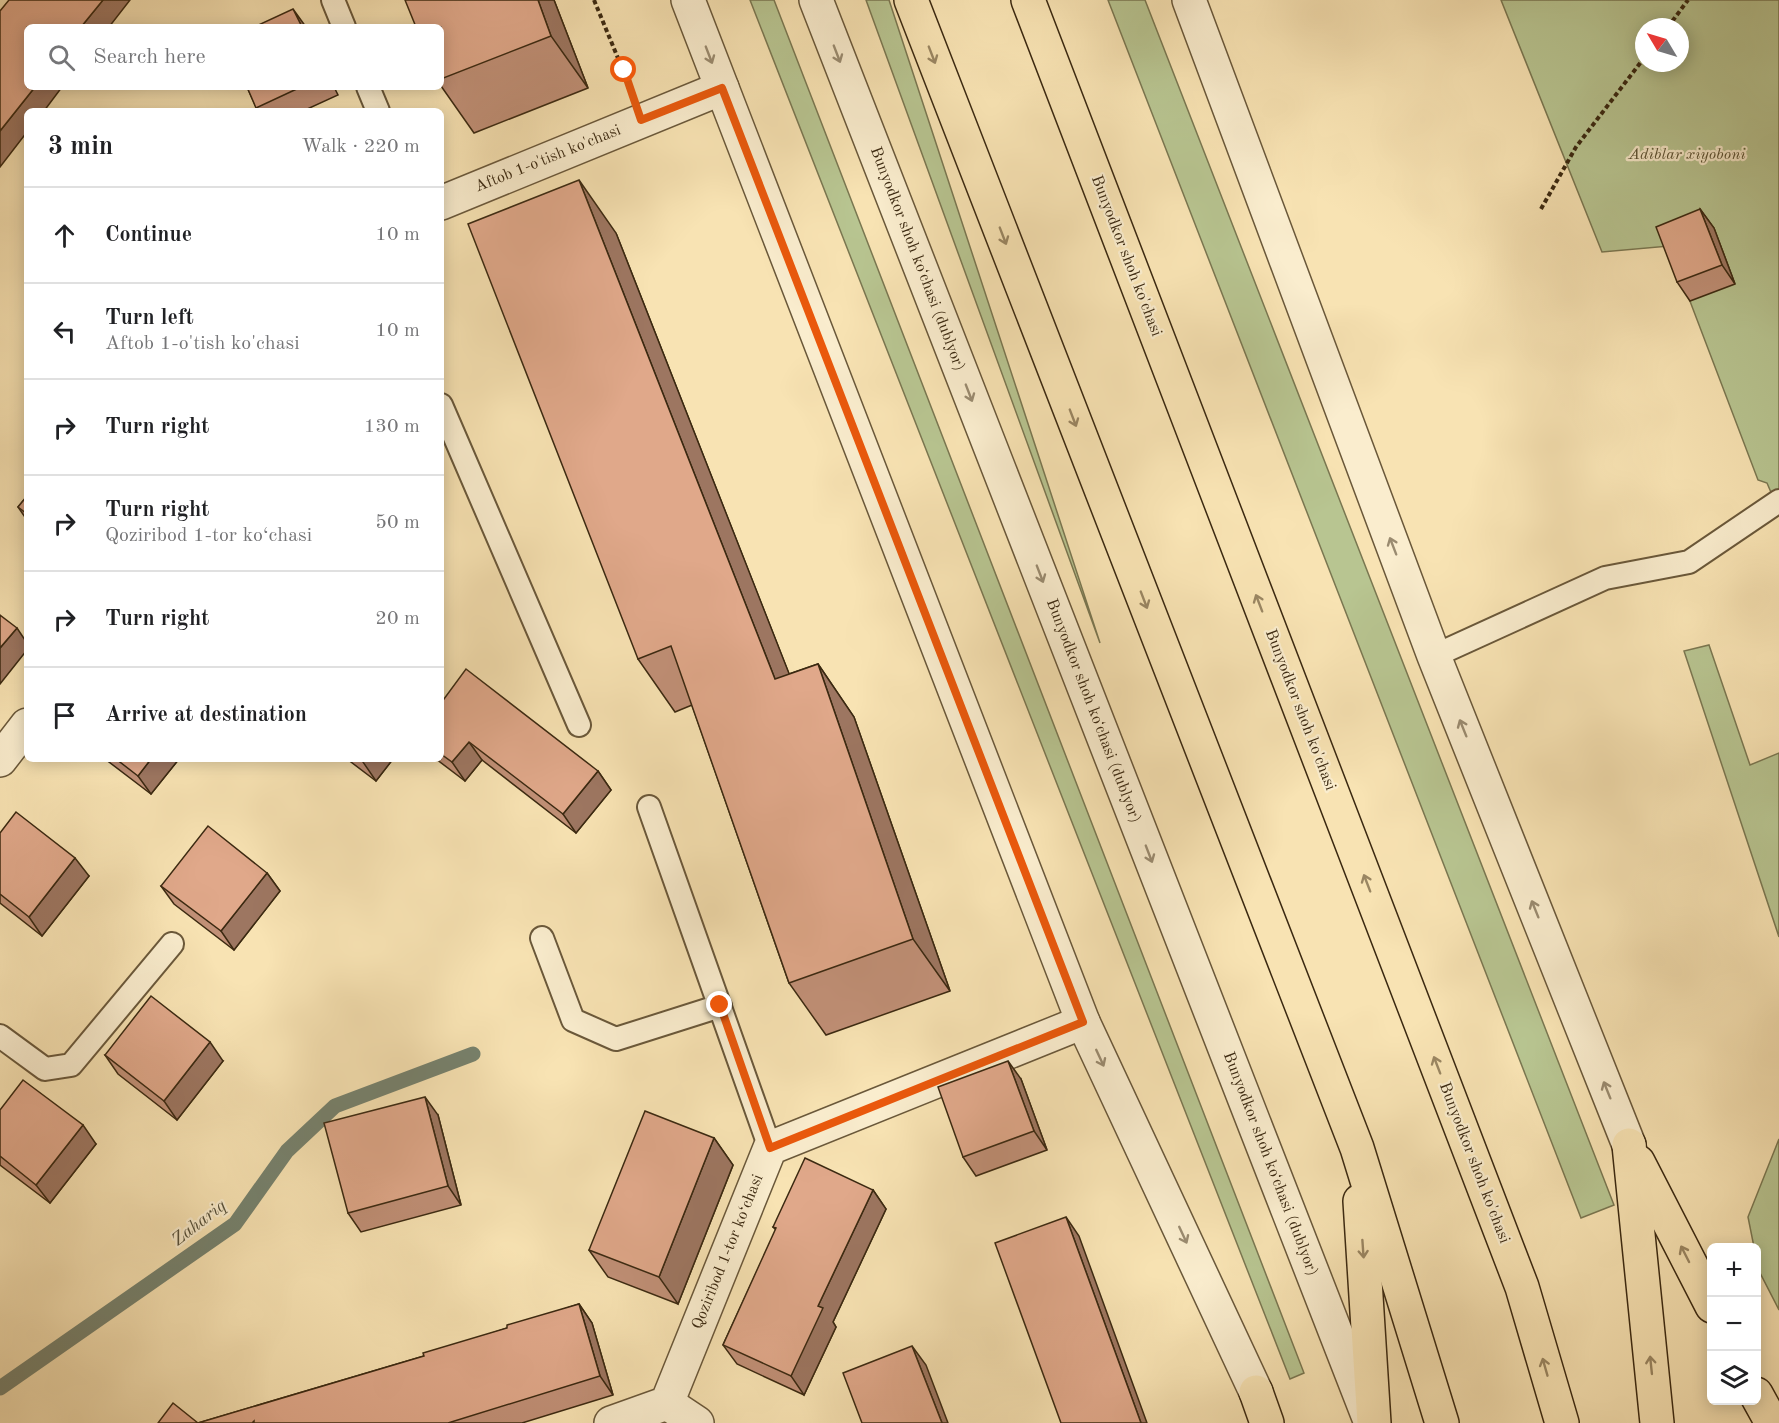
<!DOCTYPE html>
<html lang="en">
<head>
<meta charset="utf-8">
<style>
	:root { --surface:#fff; --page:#f2f2f2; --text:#202124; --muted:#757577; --line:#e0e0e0 }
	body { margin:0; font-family:"Old Standard TT",serif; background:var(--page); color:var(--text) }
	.controls { position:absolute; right:18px; bottom:18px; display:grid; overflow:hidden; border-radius:9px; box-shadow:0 3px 15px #0003 }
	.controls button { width:54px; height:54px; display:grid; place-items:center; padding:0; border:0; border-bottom:2px solid var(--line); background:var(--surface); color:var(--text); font:30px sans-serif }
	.compass { position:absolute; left:1635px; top:18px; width:54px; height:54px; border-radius:50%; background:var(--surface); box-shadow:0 3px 15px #0003; rotate:308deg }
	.stop { position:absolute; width:18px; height:18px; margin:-14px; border:4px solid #ea580c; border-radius:50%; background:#fff }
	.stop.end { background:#ea580c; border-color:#fff; box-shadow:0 2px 6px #0008 }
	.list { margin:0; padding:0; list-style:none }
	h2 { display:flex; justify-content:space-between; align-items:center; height:78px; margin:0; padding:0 24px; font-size:26px }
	h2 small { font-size:20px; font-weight:400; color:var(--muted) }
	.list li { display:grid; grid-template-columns:39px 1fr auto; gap:18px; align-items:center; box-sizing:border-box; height:96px; padding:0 24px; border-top:2px solid var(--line) }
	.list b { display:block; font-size:22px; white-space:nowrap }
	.list p { margin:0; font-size:20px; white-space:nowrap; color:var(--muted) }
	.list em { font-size:20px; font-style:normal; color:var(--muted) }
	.icon { flex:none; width:33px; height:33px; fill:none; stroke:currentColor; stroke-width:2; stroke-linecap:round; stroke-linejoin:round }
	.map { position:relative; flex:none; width:1779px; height:1423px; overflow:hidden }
	.search { position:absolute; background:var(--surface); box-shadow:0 3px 15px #0003; left:24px; top:24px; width:420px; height:66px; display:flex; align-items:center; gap:15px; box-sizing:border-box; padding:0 21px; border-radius:9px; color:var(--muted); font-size:22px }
	.panel { position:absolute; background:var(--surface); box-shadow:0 3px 15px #0003; left:24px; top:108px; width:420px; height:654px; border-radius:9px }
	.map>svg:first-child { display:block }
</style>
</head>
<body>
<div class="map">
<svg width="1779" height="1423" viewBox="0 0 1779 1423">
	<rect width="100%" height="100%" fill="#f8e3b3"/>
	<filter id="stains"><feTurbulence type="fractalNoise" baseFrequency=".00333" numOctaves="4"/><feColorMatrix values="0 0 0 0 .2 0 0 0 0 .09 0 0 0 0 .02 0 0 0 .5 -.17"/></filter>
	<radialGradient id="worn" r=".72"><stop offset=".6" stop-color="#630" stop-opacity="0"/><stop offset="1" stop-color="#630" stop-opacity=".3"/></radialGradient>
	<g fill="#b8c591" stroke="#7a7751" stroke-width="1.5" fill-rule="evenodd">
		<path d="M750,0H774L1304,1373L1290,1379Z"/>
		<path d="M866,0H889L1100,643Z"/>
		<path d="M1108,0H1145L1614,1205L1581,1218Z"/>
		<path d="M1501,0H1779V511L1767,483L1758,480L1669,246L1602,252ZM1644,27H1680V63H1644Z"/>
		<path d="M1709,645L1750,765L1779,753V937L1684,651Z"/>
		<path d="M1779,1139V1310L1758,1269L1756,1248L1754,1247L1748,1217Z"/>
	</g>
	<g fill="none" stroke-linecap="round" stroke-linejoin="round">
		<path stroke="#76826e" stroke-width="15" d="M0,1388L235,1224L287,1151L335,1106L473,1054"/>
		<defs>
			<g id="service">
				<path d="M333,0L344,27"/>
				<path d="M368,87L378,111"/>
				<path d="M441,405L579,725"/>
				<path d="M1434,656L1605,578L1689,562L1779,501"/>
				<path d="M649,807L770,1148"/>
				<path d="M542,938L573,1020L616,1039L720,1006"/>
				<path d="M0,1036L45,1069L71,1065L172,944"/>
			</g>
			<g id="minor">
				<path d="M688,0L1083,1022L1256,1392"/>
				<path d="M441,203L722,88"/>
				<path d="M0,760L27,725"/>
				<path d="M667,1403L697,1423"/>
				<path d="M611,1423L667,1403L770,1148L1083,1022"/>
			</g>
			<g id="tertiary">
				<path d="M816,0L1371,1423"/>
				<path d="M1189,0L1434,656L1629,1145"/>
			</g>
			<g id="primary">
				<path d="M911,0L1357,1148L1442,1423"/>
				<path d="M1028,0L1522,1287L1562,1423"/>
				<path d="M1629,1145L1657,1423"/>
				<path d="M1638,1162L1712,1306"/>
				<path d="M1360,1201L1374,1423"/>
				<path d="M1256,1392L1267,1423"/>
				<path d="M1756,1394L1772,1423"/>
			</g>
		</defs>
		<use href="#service" stroke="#6a583a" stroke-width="26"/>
		<use href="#minor" stroke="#6a583a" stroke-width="36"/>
		<use href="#tertiary" stroke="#6a583a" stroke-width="36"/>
		<use href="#primary" stroke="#3b2911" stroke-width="36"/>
		<g stroke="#3b2911" stroke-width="4" stroke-dasharray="4.5 3" stroke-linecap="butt">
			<path d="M594,0L627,80"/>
			<path d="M1668,27L1688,0"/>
			<path d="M1541,209L1576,147L1644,58"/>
		</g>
		<use href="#service" stroke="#faedce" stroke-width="22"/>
		<use href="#minor" stroke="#faedce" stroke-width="33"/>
		<use href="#tertiary" stroke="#faedce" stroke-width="33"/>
		<use href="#primary" stroke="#f8e3b3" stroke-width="33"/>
	</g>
	<g fill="#c19077" stroke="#3b2911" stroke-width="1.5">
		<path d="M554,0L588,88L474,133L441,86V27Z"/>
		<path d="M247,87H334L338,95L303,111H258Z"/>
		<path d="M1700,209L1714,228L1735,284L1690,301L1677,282Z"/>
		<path d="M616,233L789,674L818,664L854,717L950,991L826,1035L789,983L692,705L675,712L638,659Z"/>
		<path d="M27,496V520L18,507Z"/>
		<path d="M441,703L598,771L611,790L576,833L482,760L465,781L436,759H441Z"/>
		<path d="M105,759H179L151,794Z"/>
		<path d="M347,759H393L376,781Z"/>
		<path d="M0,833L89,876L42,936L0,903Z"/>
		<path d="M267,873L280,891L234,950L174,904L161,886Z"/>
		<path d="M105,1055L223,1061L177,1120L118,1074Z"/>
		<path d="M1021,1079L1047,1150L976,1176L963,1157Z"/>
		<path d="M0,1110L96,1144L50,1203L0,1165Z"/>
		<path d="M438,1115L461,1205L361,1232L348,1213Z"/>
		<path d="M714,1138L733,1165L678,1304L608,1277L589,1250Z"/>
		<path d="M873,1190L886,1209L833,1322L836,1327L804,1395L737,1364L723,1345L776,1230L773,1227Z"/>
		<path d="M579,1304L592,1323L613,1395L522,1423H158H198L424,1356Z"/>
	</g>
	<g fill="#9d7661" stroke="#3b2911" stroke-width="1.5">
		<path d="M103,0H130L109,27H81Z"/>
		<path d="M538,0H554L588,88L551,36Z"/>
		<path d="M293,9L306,27H302Z"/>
		<path d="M35,87H62L44,111H27V132L0,167V131Z"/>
		<path d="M579,180L616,233L812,732L775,679Z"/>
		<path d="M1700,209L1714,228L1735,284L1722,265Z"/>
		<path d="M17,628L27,643V650L0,684V648Z"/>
		<path d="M818,664L854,717L950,991L913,939Z"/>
		<path d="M469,742L482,760L465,781L452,762Z"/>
		<path d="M151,759H179L151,794L138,776Z"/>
		<path d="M365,759H393L376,781L363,762Z"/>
		<path d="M598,771L611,790L576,833L563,814Z"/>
		<path d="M75,858L89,876L42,936L29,917Z"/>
		<path d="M267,873L280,891L234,950L221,931Z"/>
		<path d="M210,1042L223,1061L177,1120L164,1101Z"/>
		<path d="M1008,1061L1021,1079L1047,1150L1034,1131Z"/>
		<path d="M425,1097L438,1115L461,1205L448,1186Z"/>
		<path d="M83,1125L96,1144L50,1203L36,1185Z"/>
		<path d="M714,1138L733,1165L678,1304L659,1277Z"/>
		<path d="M873,1190L886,1209L833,1322L836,1327L804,1395L791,1376L818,1306Z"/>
		<path d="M1066,1217L1079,1236L1147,1423H1141Z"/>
		<path d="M579,1304L592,1323L613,1395L600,1376Z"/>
		<path d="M912,1346L926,1365L948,1423H942Z"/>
	</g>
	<g fill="#e0a88a" stroke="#3b2911" stroke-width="1.5">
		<path d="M9,0H103L81,27H27V87H35L0,131V11Z"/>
		<path d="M405,0H538L551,36L441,79V27H416Z"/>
		<path d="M293,9L302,27H254Z"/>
		<path d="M247,87H301L256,108Z"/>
		<path d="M579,180L775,679L818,664L913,939L789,983L671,646L638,659L468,224Z"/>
		<path d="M1700,209L1722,265L1677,282L1656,227Z"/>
		<path d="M27,496V514L18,507Z"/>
		<path d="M0,615L17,628L0,648Z"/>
		<path d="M466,669L598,771L563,814L469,742L452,762L441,754V703Z"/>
		<path d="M116,759H151L138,776Z"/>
		<path d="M16,812L75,858L29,917L0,894V833Z"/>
		<path d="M208,826L267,873L221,931L161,886Z"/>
		<path d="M151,996L210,1042L164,1101L105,1055Z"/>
		<path d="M1008,1061L1034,1131L963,1157L938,1087Z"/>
		<path d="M23,1080L83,1125L36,1185L0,1156V1110Z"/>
		<path d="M425,1097L448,1186L348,1213L324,1123Z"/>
		<path d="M645,1111L714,1138L659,1277L589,1250Z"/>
		<path d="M805,1158L873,1190L818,1306L823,1308L791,1376L723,1345L776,1228L773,1227Z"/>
		<path d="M1066,1217L1141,1423H1061L995,1243Z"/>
		<path d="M579,1304L600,1376L448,1423H254V1421L252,1423H158L173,1403L198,1423L424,1356L423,1353L507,1328V1325Z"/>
		<path d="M912,1346L942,1423H862L843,1373Z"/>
	</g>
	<defs><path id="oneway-shaft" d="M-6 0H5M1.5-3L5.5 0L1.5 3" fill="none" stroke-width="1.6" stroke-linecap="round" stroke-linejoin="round" transform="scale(1.5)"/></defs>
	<g stroke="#9a8b70">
		<use href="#oneway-shaft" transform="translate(837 54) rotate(69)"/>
		<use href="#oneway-shaft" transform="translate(709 55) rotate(69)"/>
		<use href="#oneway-shaft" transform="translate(969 393) rotate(69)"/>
		<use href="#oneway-shaft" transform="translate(1393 546) rotate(-111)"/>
		<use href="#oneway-shaft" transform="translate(1040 574) rotate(69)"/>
		<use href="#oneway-shaft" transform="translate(1463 728) rotate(-112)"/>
		<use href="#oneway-shaft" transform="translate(1149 854) rotate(69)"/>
		<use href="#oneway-shaft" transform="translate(1535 909) rotate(-112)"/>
		<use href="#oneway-shaft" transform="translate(1100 1058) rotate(65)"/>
		<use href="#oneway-shaft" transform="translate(1607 1090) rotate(-112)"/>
		<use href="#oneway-shaft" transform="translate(1183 1235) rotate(65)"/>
	</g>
	<g stroke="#9a8662">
		<use href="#oneway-shaft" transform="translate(932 55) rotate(69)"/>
		<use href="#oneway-shaft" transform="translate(1003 236) rotate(69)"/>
		<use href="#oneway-shaft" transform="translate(1073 418) rotate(69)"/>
		<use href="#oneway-shaft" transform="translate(1144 600) rotate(69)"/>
		<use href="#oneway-shaft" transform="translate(1259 603) rotate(-111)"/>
		<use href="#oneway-shaft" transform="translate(1367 883) rotate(-111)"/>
		<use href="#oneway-shaft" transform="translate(1437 1065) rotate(-111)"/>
		<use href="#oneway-shaft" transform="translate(1363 1249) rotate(86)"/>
		<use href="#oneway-shaft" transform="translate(1685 1254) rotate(-117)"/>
		<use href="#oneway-shaft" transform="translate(1651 1365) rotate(-96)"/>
		<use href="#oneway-shaft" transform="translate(1545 1367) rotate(-106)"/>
	</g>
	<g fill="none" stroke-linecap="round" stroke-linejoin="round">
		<path stroke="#ea580c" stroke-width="8" d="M624,70L641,120L722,88L1083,1022L770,1148L720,1005"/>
	</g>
	<g text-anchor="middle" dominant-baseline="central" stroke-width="4.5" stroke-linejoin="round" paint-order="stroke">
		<g font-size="16" font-style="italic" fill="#5a5031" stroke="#faedce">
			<text x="1687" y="155">Adiblar xiyoboni</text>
		</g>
		<g font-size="16" fill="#3b2911" stroke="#faedce">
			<text transform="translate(548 159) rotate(-22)">Aftob 1-o'tish ko'chasi</text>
			<text transform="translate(1126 256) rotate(69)">Bunyodkor shoh ko'chasi</text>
			<text transform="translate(917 259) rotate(69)">Bunyodkor shoh koʻchasi (dublyor)</text>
			<text transform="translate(1300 710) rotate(69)">Bunyodkor shoh ko'chasi</text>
			<text transform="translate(1093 711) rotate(69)">Bunyodkor shoh koʻchasi (dublyor)</text>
			<text transform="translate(1474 1163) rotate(69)">Bunyodkor shoh ko'chasi</text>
			<text transform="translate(1270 1164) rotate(69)">Bunyodkor shoh koʻchasi (dublyor)</text>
			<text transform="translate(728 1252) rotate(-68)">Qoziribod 1-tor ko‘chasi</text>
		</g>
		<g font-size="18" font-style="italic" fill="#544e38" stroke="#faedce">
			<text transform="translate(199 1223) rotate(-38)">Zahariq</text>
		</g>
	</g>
	<rect width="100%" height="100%" filter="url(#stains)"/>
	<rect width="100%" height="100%" fill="url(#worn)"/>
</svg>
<div class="controls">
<button>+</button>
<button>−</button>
<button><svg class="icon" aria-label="layers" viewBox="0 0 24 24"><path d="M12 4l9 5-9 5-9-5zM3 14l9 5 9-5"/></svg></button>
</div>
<svg class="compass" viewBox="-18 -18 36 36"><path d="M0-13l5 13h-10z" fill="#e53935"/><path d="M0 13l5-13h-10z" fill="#757577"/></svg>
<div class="stop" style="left:624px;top:70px"></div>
<div class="stop end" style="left:720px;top:1005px"></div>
<div class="search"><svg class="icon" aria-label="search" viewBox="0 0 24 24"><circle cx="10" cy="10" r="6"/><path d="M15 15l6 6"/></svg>Search here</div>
<section class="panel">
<h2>3 min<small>Walk · 220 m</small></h2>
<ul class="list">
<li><svg class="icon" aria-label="ahead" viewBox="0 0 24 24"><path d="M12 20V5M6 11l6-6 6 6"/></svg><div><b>Continue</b></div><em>10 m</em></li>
<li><svg class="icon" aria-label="left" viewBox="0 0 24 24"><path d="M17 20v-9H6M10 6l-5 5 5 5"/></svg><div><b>Turn left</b><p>Aftob 1-o'tish ko'chasi</p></div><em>10 m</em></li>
<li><svg class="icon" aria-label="right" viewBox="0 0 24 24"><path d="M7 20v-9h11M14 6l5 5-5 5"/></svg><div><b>Turn right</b></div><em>130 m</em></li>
<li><svg class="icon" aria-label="right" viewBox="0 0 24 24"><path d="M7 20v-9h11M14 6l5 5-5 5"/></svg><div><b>Turn right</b><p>Qoziribod 1-tor ko‘chasi</p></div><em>50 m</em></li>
<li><svg class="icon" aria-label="right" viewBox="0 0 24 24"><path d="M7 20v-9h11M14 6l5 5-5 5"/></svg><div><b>Turn right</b></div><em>20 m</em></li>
<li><svg class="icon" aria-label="arrive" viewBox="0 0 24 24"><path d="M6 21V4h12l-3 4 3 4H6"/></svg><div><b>Arrive at destination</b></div></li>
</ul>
</section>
</div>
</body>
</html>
